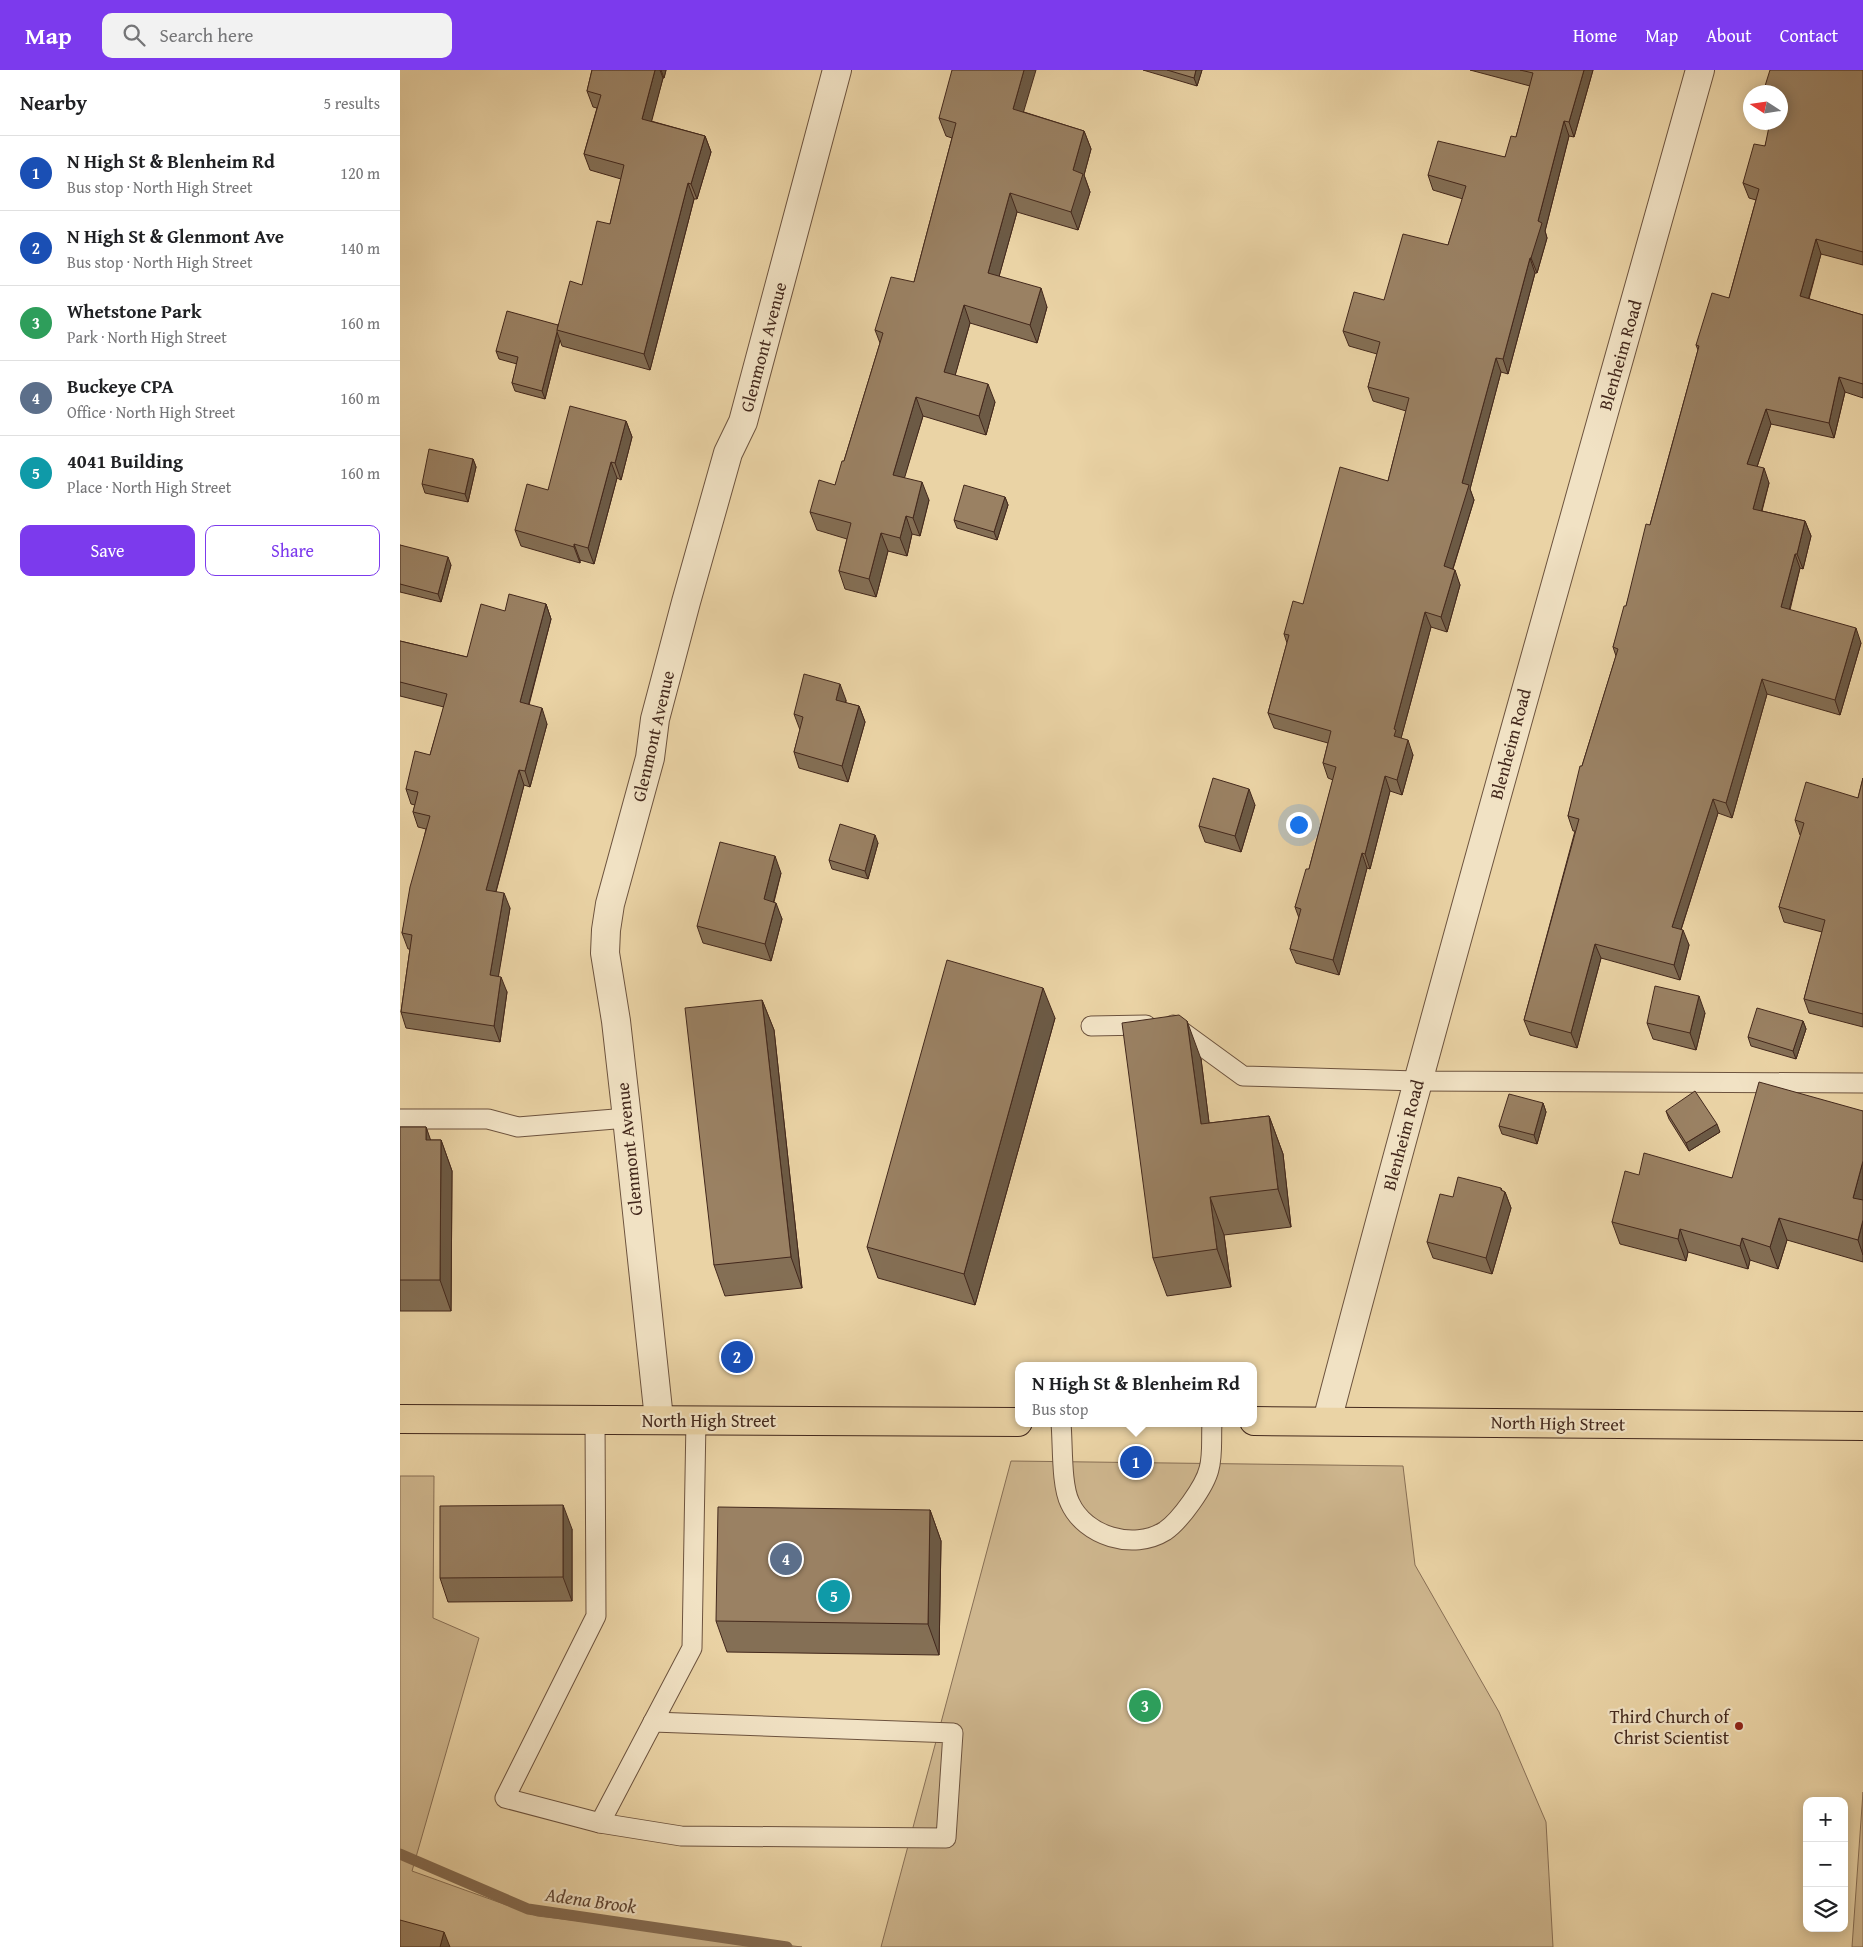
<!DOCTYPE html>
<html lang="en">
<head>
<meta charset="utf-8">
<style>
	:root { --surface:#fff; --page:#f2f2f2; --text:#202124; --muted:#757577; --line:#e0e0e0; --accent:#7c3aed }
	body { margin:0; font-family:"Gentium Book Plus",serif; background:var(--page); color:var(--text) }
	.controls { position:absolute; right:15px; bottom:15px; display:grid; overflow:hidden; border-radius:10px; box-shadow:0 2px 12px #0003 }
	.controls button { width:45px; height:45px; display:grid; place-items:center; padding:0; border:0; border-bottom:1px solid var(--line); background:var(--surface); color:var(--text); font:25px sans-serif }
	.compass { position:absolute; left:1343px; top:15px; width:45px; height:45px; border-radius:50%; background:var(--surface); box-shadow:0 2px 12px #0003; rotate:282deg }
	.you { position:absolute; left:898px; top:754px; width:18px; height:18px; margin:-12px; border:4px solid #fff; border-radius:50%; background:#1a73e8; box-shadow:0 0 0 8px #1a73e833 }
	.badge { display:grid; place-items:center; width:32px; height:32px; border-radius:50%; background:var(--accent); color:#fff; font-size:16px; font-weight:700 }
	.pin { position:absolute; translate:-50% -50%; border:2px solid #fff; box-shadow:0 1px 5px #0006 }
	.popup { position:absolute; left:615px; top:1292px; width:242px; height:65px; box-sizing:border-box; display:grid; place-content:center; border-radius:10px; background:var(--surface); filter:drop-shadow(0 1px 4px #0005); font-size:16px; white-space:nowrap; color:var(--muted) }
	.popup b { font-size:19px; color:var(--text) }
	.popup::after { content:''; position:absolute; left:50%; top:100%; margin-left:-10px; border:10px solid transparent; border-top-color:var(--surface) }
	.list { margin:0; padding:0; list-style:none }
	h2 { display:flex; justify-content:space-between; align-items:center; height:65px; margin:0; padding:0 20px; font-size:21px }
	h2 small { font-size:16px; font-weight:400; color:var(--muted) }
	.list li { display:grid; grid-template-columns:32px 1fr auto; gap:15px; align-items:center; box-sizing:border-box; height:75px; padding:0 20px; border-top:1px solid var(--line) }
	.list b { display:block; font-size:19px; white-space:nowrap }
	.list p { margin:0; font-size:16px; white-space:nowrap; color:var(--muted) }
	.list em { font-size:16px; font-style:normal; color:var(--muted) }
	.actions { display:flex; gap:10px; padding:15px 20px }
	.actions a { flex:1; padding:11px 0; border:1px solid var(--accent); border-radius:10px; text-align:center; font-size:18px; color:var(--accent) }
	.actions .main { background:var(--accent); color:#fff }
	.icon { flex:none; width:28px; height:28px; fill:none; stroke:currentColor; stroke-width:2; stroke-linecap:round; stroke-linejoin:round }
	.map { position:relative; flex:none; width:1463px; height:1877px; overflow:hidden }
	header { display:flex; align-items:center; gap:30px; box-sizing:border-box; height:70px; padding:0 25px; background:var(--accent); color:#fff }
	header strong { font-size:24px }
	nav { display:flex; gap:28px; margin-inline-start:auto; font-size:18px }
	.search { width:350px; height:45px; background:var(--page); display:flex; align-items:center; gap:12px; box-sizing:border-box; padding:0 18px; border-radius:10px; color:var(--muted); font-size:19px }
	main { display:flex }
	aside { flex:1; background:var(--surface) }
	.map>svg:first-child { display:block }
</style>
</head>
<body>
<header>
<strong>Map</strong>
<div class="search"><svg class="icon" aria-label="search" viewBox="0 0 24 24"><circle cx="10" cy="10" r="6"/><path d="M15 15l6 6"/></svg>Search here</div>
<nav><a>Home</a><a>Map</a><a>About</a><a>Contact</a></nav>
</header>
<main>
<aside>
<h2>Nearby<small>5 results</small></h2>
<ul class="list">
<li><span class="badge" style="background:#1a4fb4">1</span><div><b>N High St &amp; Blenheim Rd</b><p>Bus stop · North High Street</p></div><em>120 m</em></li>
<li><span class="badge" style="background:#1a4fb4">2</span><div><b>N High St &amp; Glenmont Ave</b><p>Bus stop · North High Street</p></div><em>140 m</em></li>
<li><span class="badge" style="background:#2e9e5b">3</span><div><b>Whetstone Park</b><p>Park · North High Street</p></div><em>160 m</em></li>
<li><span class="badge" style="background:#5c6f8a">4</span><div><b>Buckeye CPA</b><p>Office · North High Street</p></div><em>160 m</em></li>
<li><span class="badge" style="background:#0f9aa8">5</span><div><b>4041 Building</b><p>Place · North High Street</p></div><em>160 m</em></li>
</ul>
<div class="actions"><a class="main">Save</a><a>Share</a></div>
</aside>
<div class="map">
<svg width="1463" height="1877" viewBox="0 0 1463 1877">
	<rect width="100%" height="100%" fill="#ead3a5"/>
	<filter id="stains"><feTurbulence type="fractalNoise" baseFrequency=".004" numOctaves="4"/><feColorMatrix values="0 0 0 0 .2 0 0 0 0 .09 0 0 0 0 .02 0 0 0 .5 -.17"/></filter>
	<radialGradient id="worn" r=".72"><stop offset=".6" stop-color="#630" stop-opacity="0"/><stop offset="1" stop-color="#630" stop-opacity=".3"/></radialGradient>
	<g fill="#ceb68e" stroke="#886f55">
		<path d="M611,1391L1003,1396L1015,1495L1099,1642L1146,1752L1153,1877H481Z"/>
		<path d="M0,1406H34L33,1548L79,1568L12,1801L137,1846L402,1877H26L0,1870Z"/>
		<path d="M1463,1722V1877H1452Z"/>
	</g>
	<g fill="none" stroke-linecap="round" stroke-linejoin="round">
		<path stroke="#856c52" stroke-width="11" d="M0,1784L128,1839L387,1877"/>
		<defs>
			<g id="service">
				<path d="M773,955L843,1006L1017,1011L1463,1013"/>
				<path d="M691,956L746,955"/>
				<path d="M0,1049H88L118,1057L227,1048"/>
				<path d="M195,1349L196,1546L105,1728L200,1753L281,1766L546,1768L553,1663L253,1652"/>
				<path d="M661,1353C663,1375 661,1415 670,1433C685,1466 733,1481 765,1461C780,1451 805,1416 809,1399C813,1385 811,1368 812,1353"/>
				<path d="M200,1753L292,1578L296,1350"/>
			</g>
			<g id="minor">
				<path d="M259,1349L227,1048L216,951L205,883L206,860L210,834L250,688L255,649L286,532L328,383L343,352L437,0"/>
				<path d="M927,1351C1046,899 1174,450 1300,0"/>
			</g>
			<g id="primary">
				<path d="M0,1349L618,1352"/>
				<path d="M854,1351L1463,1356"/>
			</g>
		</defs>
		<use href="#service" stroke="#6d533e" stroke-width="21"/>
		<use href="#minor" stroke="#6d533e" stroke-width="30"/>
		<use href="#primary" stroke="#43281c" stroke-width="30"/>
		<use href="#service" stroke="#f1e2c4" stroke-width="19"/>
		<use href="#minor" stroke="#f1e2c4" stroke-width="28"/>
		<use href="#primary" stroke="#ead3a5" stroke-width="28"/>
	</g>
	<g fill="#846f55" stroke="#43281c">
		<path d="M192,0H266L264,8H263L251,51L305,66L311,82L297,129H294L250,300L162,276L160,270L145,329L115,321L112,313L117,294L99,289L96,281L158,255L182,215L210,154L221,109L190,100L184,84L197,38L193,37L187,21Z"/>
		<path d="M743,0H802L797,16Z"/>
		<path d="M1070,0H1193L1174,67L1169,66L1145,161L1147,168L1137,203H1135L1108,304L1101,302L1070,419L1074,430L1053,499L1060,515L1047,562L1031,557L1001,668L1013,685L1002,725L990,721L970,799L967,798L939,905L896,893L890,879L899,848L895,837L909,799L933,710L928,708L923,693L928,673L874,658L868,643L887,573L884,564L903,534L988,411L1006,341L973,331L968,317L977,284L949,276L943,261L984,230L1048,175L1063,129L1033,120L1028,105L1105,87L1116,67L1130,16Z"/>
		<path d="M1463,0V195L1421,184L1409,229L1463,245V328L1445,322L1434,368L1371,354L1357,397L1369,413L1362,441L1405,451L1411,466L1403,499L1400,498L1390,540L1461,573L1440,645L1367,624L1332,748L1318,743L1281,860L1289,875L1280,910L1201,888L1177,978L1130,965L1124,950L1175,761H1173L1168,746L1182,696L1216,586L1213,577L1226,536L1250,455L1298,280L1296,275L1329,228L1356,130L1349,128L1343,113L1365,76L1380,22H1367L1365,16Z"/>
		<path d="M624,42L684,61L691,79L684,105L690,122L678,160L617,142L599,206L647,237L637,273L570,253L555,305L595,332L586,365L523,346L504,408L529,430L520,466L512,464L507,486L488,481L476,527L445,519L439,501L447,469L417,460L410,442L435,415L444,391L480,273L475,260L514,212L552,68L546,66L539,48Z"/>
		<path d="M226,351L232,367L221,410L217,408L194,494L180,490V493L121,476L115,460L148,420Z"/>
		<path d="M73,389L76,397L68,432L25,423L22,414Z"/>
		<path d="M605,427L608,435L597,470L557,458L554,450Z"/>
		<path d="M0,475L51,495L41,532L0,522Z"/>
		<path d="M146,534L151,549L129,635L147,654L130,717L124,715L96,822L110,838L98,906L107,922L100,972L6,958L1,942L10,879H8L2,863L26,759L18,757L13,742L15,735L11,734L6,719L30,685L44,637L0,626V571L67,587L105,541Z"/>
		<path d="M446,630V633L459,636L465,652L448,712L399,698L394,682L400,660L394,644Z"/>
		<path d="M1463,708V957L1409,943L1404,929L1422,862L1384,852L1379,837L1401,765H1400L1395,750L1458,728Z"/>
		<path d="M855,735L841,782L805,772L799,756Z"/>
		<path d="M478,773L468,809L432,799L429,790Z"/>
		<path d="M381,803L374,832L382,849L371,891L303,873L297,856Z"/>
		<path d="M362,930L374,960L402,1218L325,1226L314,1195Z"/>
		<path d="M1305,943L1296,980L1253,969L1247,953Z"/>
		<path d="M655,948L575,1235L478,1208L467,1177Z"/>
		<path d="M1403,951L1406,959L1396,989L1351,976L1348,967Z"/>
		<path d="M801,989L809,1053L869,1046L883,1084L891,1157L824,1165L831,1217L767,1226L753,1188Z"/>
		<path d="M1143,1033L1146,1042L1137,1074L1102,1064L1099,1056Z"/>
		<path d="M1266,1041L1320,1062L1289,1081L1269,1049Z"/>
		<path d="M1463,1041V1192L1387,1170L1378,1199L1350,1190L1348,1199L1288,1182L1286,1191L1220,1174L1212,1152L1239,1105L1332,1108Z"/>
		<path d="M0,1057H26L30,1070H41L52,1101L51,1241H0Z"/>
		<path d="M1103,1121L1105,1122L1111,1138L1092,1204L1033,1188L1027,1172L1053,1127Z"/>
		<path d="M530,1440L541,1471L539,1585L327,1582L316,1551Z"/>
		<path d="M172,1459V1531L48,1532L40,1508Z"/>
	</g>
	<g fill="#6c5a45" stroke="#43281c">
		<path d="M255,0H260L263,8L248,65L242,49Z"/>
		<path d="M261,0H266L264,8Z"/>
		<path d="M624,0H636L619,57L613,39Z"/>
		<path d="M796,0H802L797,16L794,8Z"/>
		<path d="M1184,0H1193L1174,67L1169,52Z"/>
		<path d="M1164,51L1169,66L1145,161L1147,168L1137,203L1131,188L1138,151Z"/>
		<path d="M684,61L691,79L684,105L690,122L678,160L671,142L673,100Z"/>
		<path d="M305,66L311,82L297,129L291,114Z"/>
		<path d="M288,113L294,129L250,300L244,284Z"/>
		<path d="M610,123L617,142L595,221L588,203Z"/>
		<path d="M1416,169L1421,184L1405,241L1400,226Z"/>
		<path d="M1130,188L1135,203L1108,304L1103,289Z"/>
		<path d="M641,218L647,237L637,273L630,255Z"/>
		<path d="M564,235L570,253L551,320L544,302Z"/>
		<path d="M157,262L160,270L145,329L142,321Z"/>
		<path d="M1096,288L1101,302L1070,419L1074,430L1049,511L1044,496L1062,413Z"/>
		<path d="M1439,307L1445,322L1434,368L1429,353Z"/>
		<path d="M588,314L595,332L586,365L579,346Z"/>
		<path d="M516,327L523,346L500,423L493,405Z"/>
		<path d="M1366,339L1371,354L1353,409L1347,394Z"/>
		<path d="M226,351L232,367L221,410L215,393Z"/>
		<path d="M73,389L76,397L68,432L65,424Z"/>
		<path d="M211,392L217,408L194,494L188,478Z"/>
		<path d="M1364,398L1369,413L1358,454L1353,439Z"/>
		<path d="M522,412L529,430L520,466L513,448Z"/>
		<path d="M605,427L608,435L597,470L594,462Z"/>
		<path d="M506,446L512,464L507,486L500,468Z"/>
		<path d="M1405,451L1411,466L1403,499L1397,484Z"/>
		<path d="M481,463L488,481L476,527L469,509Z"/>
		<path d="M174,474L180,490V493L174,477Z"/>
		<path d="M1395,484L1400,498L1386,552L1381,537Z"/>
		<path d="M48,487L51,495L41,532L38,524Z"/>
		<path d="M1055,500L1060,515L1047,562L1041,547Z"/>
		<path d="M146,534L151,549L125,648L120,632Z"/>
		<path d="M1025,542L1031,557L1000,672L994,666V659Z"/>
		<path d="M1456,558L1461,573L1440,645L1435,630Z"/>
		<path d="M1362,609L1367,624L1332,748L1326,733Z"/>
		<path d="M440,614L446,630L442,646L436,630Z"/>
		<path d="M459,636L465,652L448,712L442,696Z"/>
		<path d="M142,638L147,654L130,717L125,701Z"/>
		<path d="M1008,670L1013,685L1002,725L997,710Z"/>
		<path d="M119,700L124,715L92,836L86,820Z"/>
		<path d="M985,706L990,721L970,799L965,784Z"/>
		<path d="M849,719L855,735L841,782L835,766Z"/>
		<path d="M1313,729L1318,743L1277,872L1272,857Z"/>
		<path d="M475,765L478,773L468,809L465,801Z"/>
		<path d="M962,783L967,798L939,905L933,890Z"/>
		<path d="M375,786L381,803L370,845L364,829Z"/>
		<path d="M104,823L110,838L96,921L90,905Z"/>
		<path d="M376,833L382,849L371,891L365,874Z"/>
		<path d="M1283,860L1289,875L1280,910L1274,895Z"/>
		<path d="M1195,874L1201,888L1177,978L1171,963Z"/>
		<path d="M101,907L107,922L100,972L94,956Z"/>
		<path d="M643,918L655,948L575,1235L564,1204Z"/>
		<path d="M1299,926L1305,943L1296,980L1290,963Z"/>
		<path d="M362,930L374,960L402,1218L391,1187Z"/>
		<path d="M787,951L801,989L814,1092L801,1054Z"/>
		<path d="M1403,951L1406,959L1396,989L1393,981Z"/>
		<path d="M1143,1033L1146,1042L1137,1074L1134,1065Z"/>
		<path d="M869,1046L883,1084L891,1157L878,1119Z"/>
		<path d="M1317,1054L1320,1062L1289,1081L1286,1073Z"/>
		<path d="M26,1057L37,1088L26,1070Z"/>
		<path d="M41,1070L52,1101L51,1241L40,1210Z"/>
		<path d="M1463,1091V1143L1453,1128Z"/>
		<path d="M1101,1118L1104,1125L1105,1122L1111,1138L1092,1204L1086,1188Z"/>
		<path d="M810,1127L824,1165L831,1217L817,1179Z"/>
		<path d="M1379,1148L1387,1170L1378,1199L1370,1177Z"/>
		<path d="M1463,1150V1185L1458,1170Z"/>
		<path d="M1280,1159L1288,1182L1286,1191L1278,1169Z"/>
		<path d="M1342,1168L1350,1190L1348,1199L1340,1176Z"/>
		<path d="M163,1435L172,1459V1531L163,1507Z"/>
		<path d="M530,1440L541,1471L539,1585L528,1554Z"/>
		<path d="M44,1862L50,1877H40Z"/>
	</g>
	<g fill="#9a8163" stroke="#43281c">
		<path d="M192,0H255L242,49L305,66L291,114L288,113L244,284L157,260L170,211L182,215L197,151L210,154L224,95L184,84L201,25L187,21Z"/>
		<path d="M552,0H624L613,39L684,61L673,100L683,104L671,142L610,123L588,203L641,218L630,255L564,235L544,302L588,314L579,346L516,327L493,405L522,412L513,448L506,446L500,468L481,463L469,509L439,501L451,453L410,442L419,410L435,415L442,391H444L483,263L475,260L491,207L514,212L556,53L539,48Z"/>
		<path d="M767,0H796L794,8Z"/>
		<path d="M1120,0H1184L1169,52L1164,51L1138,151L1142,153L1131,188H1130L1103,289L1096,288L1062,413L1069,415L1044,496L1055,500L1041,547L1025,542L994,659L996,660L994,666L1008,670L997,710L985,706L965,784L962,783L933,890L890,879L901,839L895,837L906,799H909L936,697L923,693L931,661L868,643L889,565L884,564L893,531L903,534L940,397L988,411L1009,328L968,317L980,272L943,261L954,222L984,230L1003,164L1048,175L1066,116L1028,105L1038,71L1105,87L1111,66L1116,67L1133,3Z"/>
		<path d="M1370,0H1463V182L1416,169L1400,226L1463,245V314L1439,307L1429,353L1366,339L1347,394L1364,398L1353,439L1405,451L1397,484H1395L1381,537L1456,558L1435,630L1362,609L1326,733L1313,729L1272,857L1283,860L1274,895L1195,874L1171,963L1124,950L1179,749L1168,746L1180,696H1182L1218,579L1213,577L1224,536H1226L1246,454L1250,455L1272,375L1299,276L1296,275L1312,223L1329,228L1359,119L1343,113L1354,74L1365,76L1370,52H1380V22H1376L1377,20L1365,16Z"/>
		<path d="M107,241L158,255L157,260V262L142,321L112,313L118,287L96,281Z"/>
		<path d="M170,336L226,351L215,393L211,392L188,478L174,474V477L115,460L127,414L148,420Z"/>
		<path d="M29,379L73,389L65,424L22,414Z"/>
		<path d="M564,415L605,427L594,462L554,450Z"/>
		<path d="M0,475L48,487L38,524L0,514Z"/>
		<path d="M109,524L146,534L120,632L142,638L125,701L119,700L86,820L104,823L90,905L101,907L94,956L1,942L12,865L2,863L10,817L30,746L13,742L18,722L6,719L15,681L30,685L47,624L0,612V571L67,587L81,534L105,541Z"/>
		<path d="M404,604L440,614L436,630L459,636L442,696L394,682L403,647L394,644Z"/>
		<path d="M813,708L849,719L835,766L799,756Z"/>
		<path d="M1463,708V944L1404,929L1425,850L1379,837L1404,753L1395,750L1406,712L1458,728Z"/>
		<path d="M440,754L475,765L465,801L429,790Z"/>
		<path d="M320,772L375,786L364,829L376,833L365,874L297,856Z"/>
		<path d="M547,890L643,918L564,1204L467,1177Z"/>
		<path d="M1255,916L1299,926L1290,963L1247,953Z"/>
		<path d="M362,930L391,1187L314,1195L285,938Z"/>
		<path d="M1357,938L1403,951L1393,981L1348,967Z"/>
		<path d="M779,945L787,951L801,1054L869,1046L878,1119L810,1127L817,1179L753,1188L722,953Z"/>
		<path d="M1359,1012L1463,1041V1091L1453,1128L1463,1130V1150L1458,1170L1379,1148L1370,1177L1342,1168L1340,1176L1280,1159L1278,1169L1212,1152L1225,1101L1239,1105L1244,1083L1332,1108Z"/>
		<path d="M1295,1021L1317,1054L1286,1073L1266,1041Z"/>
		<path d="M1109,1024L1143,1033L1134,1065L1099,1056Z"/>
		<path d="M0,1057H26V1070H41L40,1210H0Z"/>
		<path d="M1058,1107L1101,1118V1120L1105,1122L1086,1188L1027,1172L1040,1124L1053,1127Z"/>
		<path d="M163,1435V1507L40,1508V1436Z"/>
		<path d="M318,1437L530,1440L528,1554L316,1551Z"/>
		<path d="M0,1850L44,1862L40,1877H0Z"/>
	</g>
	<circle fill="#8f2418" stroke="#f1e2c4" stroke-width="2" cx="1339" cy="1656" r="5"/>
	<g text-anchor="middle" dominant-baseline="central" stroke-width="4.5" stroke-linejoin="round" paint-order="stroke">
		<g font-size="18" fill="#43281c" stroke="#f1e2c4">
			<text transform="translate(363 277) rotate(-75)">Glenmont Avenue</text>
			<text transform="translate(1220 285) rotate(-74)">Blenheim Road</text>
			<text transform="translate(253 666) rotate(-77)">Glenmont Avenue</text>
			<text transform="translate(1110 674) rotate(-75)">Blenheim Road</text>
			<text transform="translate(1003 1065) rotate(-75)">Blenheim Road</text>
			<text transform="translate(229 1079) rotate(-96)">Glenmont Avenue</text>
			<text x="309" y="1350">North High Street</text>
			<text transform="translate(1158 1353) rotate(1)">North High Street</text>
		</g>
		<g font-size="18" fill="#43281c" stroke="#f1e2c4" text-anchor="end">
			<text x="1329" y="1646">Third Church of<tspan x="1329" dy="21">Christ Scientist</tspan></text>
		</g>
		<g font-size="19" font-style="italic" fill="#5e4432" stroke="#f1e2c4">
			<text transform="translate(191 1830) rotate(8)">Adena Brook</text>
		</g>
	</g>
	<rect width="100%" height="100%" filter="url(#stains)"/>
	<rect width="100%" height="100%" fill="url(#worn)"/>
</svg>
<div class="controls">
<button>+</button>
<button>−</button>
<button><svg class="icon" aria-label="layers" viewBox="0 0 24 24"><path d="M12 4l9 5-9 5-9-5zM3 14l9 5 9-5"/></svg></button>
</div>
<svg class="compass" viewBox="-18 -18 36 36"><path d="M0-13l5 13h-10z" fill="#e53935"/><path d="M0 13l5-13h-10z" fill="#757577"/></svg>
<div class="you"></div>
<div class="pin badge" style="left:736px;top:1392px;background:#1a4fb4">1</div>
<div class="popup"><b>N High St &amp; Blenheim Rd</b>Bus stop</div>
<div class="pin badge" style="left:337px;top:1287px;background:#1a4fb4">2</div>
<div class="pin badge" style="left:745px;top:1636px;background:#2e9e5b">3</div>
<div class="pin badge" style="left:386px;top:1489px;background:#5c6f8a">4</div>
<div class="pin badge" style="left:434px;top:1526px;background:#0f9aa8">5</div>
</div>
</main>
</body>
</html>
